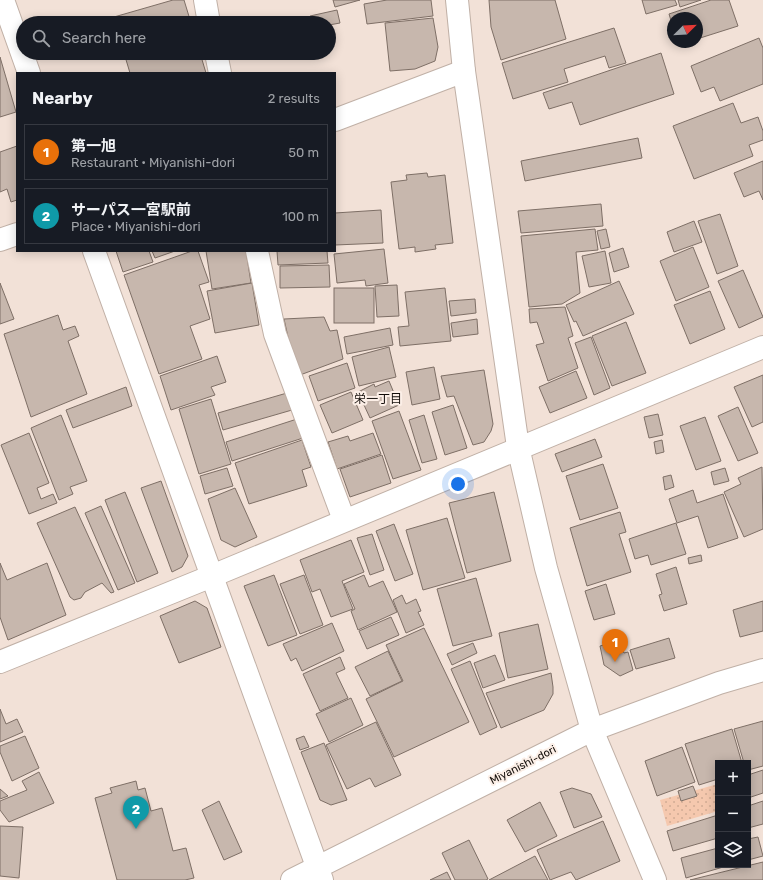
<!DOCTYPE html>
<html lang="en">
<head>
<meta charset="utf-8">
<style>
	:root { --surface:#171b24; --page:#242831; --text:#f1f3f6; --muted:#9ea1a6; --line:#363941; --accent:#8eb1b9 }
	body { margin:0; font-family:Rubik,"Noto Sans JP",sans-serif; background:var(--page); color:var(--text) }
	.controls { position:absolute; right:12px; bottom:12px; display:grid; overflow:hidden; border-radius:0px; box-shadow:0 2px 10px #0003 }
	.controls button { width:36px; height:36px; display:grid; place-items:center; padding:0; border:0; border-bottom:1px solid var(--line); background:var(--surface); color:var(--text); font:20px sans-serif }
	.compass { position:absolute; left:667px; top:12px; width:36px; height:36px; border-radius:50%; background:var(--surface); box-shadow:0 2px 10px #0003; rotate:66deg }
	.you { position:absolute; left:458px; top:484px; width:14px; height:14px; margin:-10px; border:3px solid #fff; border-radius:50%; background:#1a73e8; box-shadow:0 0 0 6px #1a73e833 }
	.badge { display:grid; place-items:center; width:26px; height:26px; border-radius:50%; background:var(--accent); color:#fff; font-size:13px; font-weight:700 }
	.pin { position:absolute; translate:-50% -33px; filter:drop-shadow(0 1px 2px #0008) }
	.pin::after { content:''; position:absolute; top:21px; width:14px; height:12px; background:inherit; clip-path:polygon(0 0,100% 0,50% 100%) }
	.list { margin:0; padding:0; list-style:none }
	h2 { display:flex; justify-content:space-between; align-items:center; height:52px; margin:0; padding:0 16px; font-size:17px }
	h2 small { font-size:13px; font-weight:400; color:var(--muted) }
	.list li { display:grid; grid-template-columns:26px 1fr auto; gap:12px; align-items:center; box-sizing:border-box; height:56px; margin:0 8px 8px; padding:0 8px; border:1px solid var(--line); border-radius:0px }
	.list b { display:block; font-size:15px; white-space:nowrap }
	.list p { margin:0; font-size:13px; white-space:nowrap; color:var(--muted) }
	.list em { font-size:13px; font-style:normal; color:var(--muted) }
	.icon { flex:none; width:22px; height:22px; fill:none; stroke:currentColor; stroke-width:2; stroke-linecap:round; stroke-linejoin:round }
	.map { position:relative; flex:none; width:763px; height:880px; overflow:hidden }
	.search { position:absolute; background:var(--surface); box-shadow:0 2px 10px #0003; left:16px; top:16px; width:320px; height:44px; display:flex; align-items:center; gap:10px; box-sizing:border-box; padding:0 14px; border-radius:22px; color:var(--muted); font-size:15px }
	.panel { position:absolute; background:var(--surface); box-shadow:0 2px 10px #0003; left:16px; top:72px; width:320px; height:180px; border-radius:0px }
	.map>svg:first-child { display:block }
</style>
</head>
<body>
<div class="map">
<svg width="763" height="880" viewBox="0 0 763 880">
	<defs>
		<pattern id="park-dots" width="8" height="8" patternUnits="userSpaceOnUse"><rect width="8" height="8" fill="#f5c8ae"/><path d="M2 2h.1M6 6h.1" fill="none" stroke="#d1ab94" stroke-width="1.8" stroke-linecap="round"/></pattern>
	</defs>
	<rect width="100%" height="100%" fill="#f2e1d7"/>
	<path fill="url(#park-dots)" d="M718,784V811L667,826L660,800Z"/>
	<g fill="#c7b7ad" stroke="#7e6f66">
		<path d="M173,0H184L191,23H116L114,17Z"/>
		<path d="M333,0H360L335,7Z"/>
		<path d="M387,0H431L433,16L367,24L364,4Z"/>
		<path d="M489,0H555L566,39L501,60L491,27Z"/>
		<path d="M642,0H675L677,5L646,14Z"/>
		<path d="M678,0H701L680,7Z"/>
		<path d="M711,0H729L738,26L697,39V18H673V27L669,14Z"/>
		<path d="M337,10L340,23L329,25V23H311L310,16Z"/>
		<path d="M433,18L438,47L435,61L415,69L390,71L385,23Z"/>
		<path d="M614,28L626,63L609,68L605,56L564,69L568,82L513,99L502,63Z"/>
		<path d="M759,38L763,48V84L720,101L714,87L701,92L691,66Z"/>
		<path d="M124,53H200L206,73H130Z"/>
		<path d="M661,53L674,94L580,125L572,102L549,109L543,93Z"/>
		<path d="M0,57L16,112L0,117Z"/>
		<path d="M733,103L741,123L758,117L763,131V140L749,145L753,156L694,179L673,126Z"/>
		<path d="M638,138L642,158L525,181L521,161Z"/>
		<path d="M17,146V200L11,202L7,189L0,192V152Z"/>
		<path d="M763,161V200L759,191L744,197L734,173Z"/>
		<path d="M427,173L428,177L445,175L453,243L435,245L436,249L415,252V247L399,249L391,182L407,180L406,175Z"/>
		<path d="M601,204L603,226L521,233L518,211Z"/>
		<path d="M381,210L383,243L335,245V213Z"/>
		<path d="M720,214L738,266L717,274L698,221Z"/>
		<path d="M694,221L702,242L674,252L667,232Z"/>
		<path d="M595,229L598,250L576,252L580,293L562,304L529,307L521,236Z"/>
		<path d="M606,229L610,247L601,249L597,231Z"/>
		<path d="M693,247L709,287L676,301L660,261Z"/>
		<path d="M623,248L629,267L614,272L609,253Z"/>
		<path d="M384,249L388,283L366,286L365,280L337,283L334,254Z"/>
		<path d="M116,251H149L153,262L123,272Z"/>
		<path d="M152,251H175L155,258Z"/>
		<path d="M192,251H198L209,282L199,285L210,319L190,326L202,359L159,374L124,275Z"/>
		<path d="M206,251H246L251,283L212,289Z"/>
		<path d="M277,251H327L328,263L278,265Z"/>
		<path d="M605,251L611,283L589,287L582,256Z"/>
		<path d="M329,265L330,287L280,288V266Z"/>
		<path d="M743,270L763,317L739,328L718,281Z"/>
		<path d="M619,281L634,314L583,336L576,321L574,322L566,305Z"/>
		<path d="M0,283L14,319L0,324Z"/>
		<path d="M252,283L259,325L215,333L207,291Z"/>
		<path d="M397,285L399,316L377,317L375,286Z"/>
		<rect x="334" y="288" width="40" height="35"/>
		<path d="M445,288L451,341L400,346L398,327L409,326L405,292Z"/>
		<path d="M710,291L725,329L690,344L674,305Z"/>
		<path d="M475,299L476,313L451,316L449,301Z"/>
		<path d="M565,307L573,336L568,338L578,368L548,381L536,345L544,343L537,322L530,323L529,309Z"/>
		<path d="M58,315L63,330L75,326L79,336L68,341L87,394L31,417L4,334Z"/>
		<path d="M324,317L330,331L337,330L343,359L300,375L290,346L284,319Z"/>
		<path d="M477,319L478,334L453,337L451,323Z"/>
		<path d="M626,322L646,373L612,386L592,336Z"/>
		<path d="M390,328L393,345L347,354L344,337Z"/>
		<path d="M591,337L610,388L594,395L575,343Z"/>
		<path d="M389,347L396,377L359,386L352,357Z"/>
		<path d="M217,356L226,382L211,387L215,395L171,410L160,376Z"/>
		<path d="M347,363L355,388L318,401L309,376Z"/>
		<path d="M434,367L440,399L412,405L406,372Z"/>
		<path d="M484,370L493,424L491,431L484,442L473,445L454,396L447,397L441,376Z"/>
		<path d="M576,371L587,398L550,413L539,387Z"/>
		<path d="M763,375V422L752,427L734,387Z"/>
		<path d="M389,381L399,405L370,418L358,392L374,384L375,387Z"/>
		<path d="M126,387L132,406L73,428L66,410Z"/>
		<path d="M351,392L363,420L332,433L320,405Z"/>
		<path d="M287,393L292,410L223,430L218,413Z"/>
		<path d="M211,399L231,464L199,474L179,409Z"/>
		<path d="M453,405L467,448L445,455L432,412Z"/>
		<path d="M738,407L758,453L738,461L718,416Z"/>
		<path d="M399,411L421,470L393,479L372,421Z"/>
		<path d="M658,414L663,435L649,438L644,417Z"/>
		<path d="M61,415L87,481L70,487L73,494L59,500L31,428Z"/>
		<path d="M424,415L437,459L422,463L409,420Z"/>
		<path d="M705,417L721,461L696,470L680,426Z"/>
		<path d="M297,419L303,438L232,461L226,442Z"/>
		<path d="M29,433L49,483L37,488L41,499L53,494L57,503L29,514L1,445Z"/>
		<path d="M373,433L381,454L337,469L328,442L348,436L350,441Z"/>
		<path d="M595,439L602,457L562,472L555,454Z"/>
		<path d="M302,440L311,467L302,470L307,486L249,504L235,463Z"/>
		<path d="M662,440L664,452L656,454L654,442Z"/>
		<path d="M382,455L391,483L350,497L340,469Z"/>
		<path d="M603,464L618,508L580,520L566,476Z"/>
		<path d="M762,467L763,529L744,537L724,492L741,484L738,478Z"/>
		<path d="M227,468L233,486L205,494L200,476Z"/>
		<path d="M725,468L729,481L714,485L711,472Z"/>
		<path d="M671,475L674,487L665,490L663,477Z"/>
		<path d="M161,481L188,556L182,567L172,572L141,488Z"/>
		<path d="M235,488L257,537L235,547L221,540L208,499Z"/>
		<path d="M693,490L697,503L723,494L738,538L708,548L698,516L677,523L669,499Z"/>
		<path d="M125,492L158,573L137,582L105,500Z"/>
		<path d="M494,492L511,561L467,573L449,503Z"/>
		<path d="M101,506L135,583L118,590L85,513Z"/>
		<path d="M75,507L114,592L111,593L102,583L85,592L81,598L74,600L70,597L37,523Z"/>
		<path d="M620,512L626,532L619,534L631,572L587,586L570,528Z"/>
		<path d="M447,518L465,578L423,590L406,530Z"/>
		<path d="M676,523L686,554L651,565L648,555L635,559L629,539Z"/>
		<path d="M394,524L413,574L395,581L376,531Z"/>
		<path d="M372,534L384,570L370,575L357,538Z"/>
		<path d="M351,540L364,572L342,581L353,609L331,617L320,589L312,592L300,560Z"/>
		<path d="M701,555L702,561L689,564L688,558Z"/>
		<path d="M0,563L7,580L47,563L66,615L8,640L0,617Z"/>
		<path d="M676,567L687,604L664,611L659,595L662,594L656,574Z"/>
		<path d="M274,575L297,635L268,646L244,586Z"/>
		<path d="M304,575L323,625L300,634L280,584Z"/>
		<path d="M364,575L369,587L383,581L397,612L358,630L351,611L355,609L344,584Z"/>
		<path d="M476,578L492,636L453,646L437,589Z"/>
		<path d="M606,584L615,614L594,620L585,591Z"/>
		<path d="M402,595L406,604L416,599L421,611L418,612L424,625L406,633L393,600Z"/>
		<path d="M195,601L207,608L221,647L179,663L160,616Z"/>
		<path d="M763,601V631L740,637L733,610Z"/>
		<path d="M391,617L399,635L367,649L359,631Z"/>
		<path d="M332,623L344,651L302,671L296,658L291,661L283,644Z"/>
		<path d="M538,624L548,669L508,678L499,633Z"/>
		<path d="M424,628L469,722L394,757L366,699L403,681L386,645Z"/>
		<path d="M669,638L675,658L636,669L630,650Z"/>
		<path d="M619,641L624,653L628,652L633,670L620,676L604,665L600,646Z"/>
		<path d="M473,643L477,653L452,665L447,654Z"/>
		<path d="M388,651L402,681L370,696L355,667Z"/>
		<path d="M495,655L505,680L483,688L474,663Z"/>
		<path d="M340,657L345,669L336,673L348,698L320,711L303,674Z"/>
		<path d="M470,661L497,727L480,735L451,669Z"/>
		<path d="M551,673L553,687V694L544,710L501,728L486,693Z"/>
		<path d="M351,698L363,725L329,742L316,714Z"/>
		<path d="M0,709L6,724L17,719L23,732L0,742Z"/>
		<path d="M763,721V766L748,770V763H744L734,729Z"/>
		<path d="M376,722L401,775L375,787L370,778L347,789L326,745Z"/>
		<path d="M732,729L742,763H718V779L699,785L685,744Z"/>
		<path d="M25,736L39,768L12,781L0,752V746Z"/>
		<path d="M304,736L309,747L300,750L296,739Z"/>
		<path d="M324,743L347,800L331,805L320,800L301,752Z"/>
		<path d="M682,747L695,782L657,796L645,761Z"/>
		<path d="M763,770V793L748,798V775Z"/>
		<path d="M39,772L54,803L9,822L0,810V801L27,790L22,781Z"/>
		<path d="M136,781L138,790L145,788L151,811L162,808L173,851L186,848L194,878L185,880H117L95,798L112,793L110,788Z"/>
		<path d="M693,786L697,796L681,801L678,791Z"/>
		<path d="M572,788L591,794L602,817L574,828L560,792Z"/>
		<path d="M0,789L8,796L0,799Z"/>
		<path d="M219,801L242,852L224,860L202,810Z"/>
		<path d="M763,801V824L748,828V806Z"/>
		<path d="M540,802L557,836L525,852L507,820Z"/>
		<path d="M718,815V838L673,851L667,831Z"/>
		<path d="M603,821L620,861L576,880L571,872L550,880L537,850Z"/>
		<path d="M0,826L23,827L19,878L0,876Z"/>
		<path d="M758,837L763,856L748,860V839Z"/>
		<path d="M469,840L488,879L486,880H455L442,853Z"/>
		<path d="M718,848V865H730L686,878L681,858Z"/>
		<path d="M535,856L548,880H489Z"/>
		<path d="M763,862V880H690Z"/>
		<path d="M447,872L451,880H430Z"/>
	</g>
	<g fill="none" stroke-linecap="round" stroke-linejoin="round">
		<defs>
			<g id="minor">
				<path d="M3,0L29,73"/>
				<path d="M205,0L209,23"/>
				<path d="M457,0L464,71L518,447L546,568L592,730L655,880"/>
				<path d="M216,53L220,73"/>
				<path d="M335,120L464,71"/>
				<path d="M0,240L17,234"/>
				<path d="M94,251L322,880"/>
				<path d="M257,251L275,334L344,520"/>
				<path d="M0,662L212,576L763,347"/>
				<path d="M292,880L592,730L719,683L763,670"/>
			</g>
		</defs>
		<use href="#minor" stroke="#c0b0a6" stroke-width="24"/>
		<use href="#minor" stroke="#fff" stroke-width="22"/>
	</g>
	<g text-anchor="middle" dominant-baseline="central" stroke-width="4" stroke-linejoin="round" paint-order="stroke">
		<g font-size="11" fill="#120d09" stroke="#fcefe7">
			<text transform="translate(523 765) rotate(-27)">Miyanishi-dori</text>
		</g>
		<g font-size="12" fill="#120d09" stroke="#fcefe7">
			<text x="378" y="399">栄一丁目</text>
		</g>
	</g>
</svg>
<div class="controls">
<button>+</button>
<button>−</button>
<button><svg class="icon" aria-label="layers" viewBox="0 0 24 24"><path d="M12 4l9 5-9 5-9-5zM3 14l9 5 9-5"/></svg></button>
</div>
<svg class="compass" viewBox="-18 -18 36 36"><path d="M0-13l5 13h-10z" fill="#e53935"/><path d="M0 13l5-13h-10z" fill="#9ea1a6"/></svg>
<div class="you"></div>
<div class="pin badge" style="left:615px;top:662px;background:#e8710a">1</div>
<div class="pin badge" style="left:136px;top:829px;background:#0f9aa8">2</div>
<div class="search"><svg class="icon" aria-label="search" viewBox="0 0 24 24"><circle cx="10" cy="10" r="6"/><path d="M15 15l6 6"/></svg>Search here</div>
<section class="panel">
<h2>Nearby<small>2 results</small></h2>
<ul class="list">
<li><span class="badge" style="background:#e8710a">1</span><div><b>第一旭</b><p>Restaurant · Miyanishi-dori</p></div><em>50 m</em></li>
<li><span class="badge" style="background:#0f9aa8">2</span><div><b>サーパス一宮駅前</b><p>Place · Miyanishi-dori</p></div><em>100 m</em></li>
</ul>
</section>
</div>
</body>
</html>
